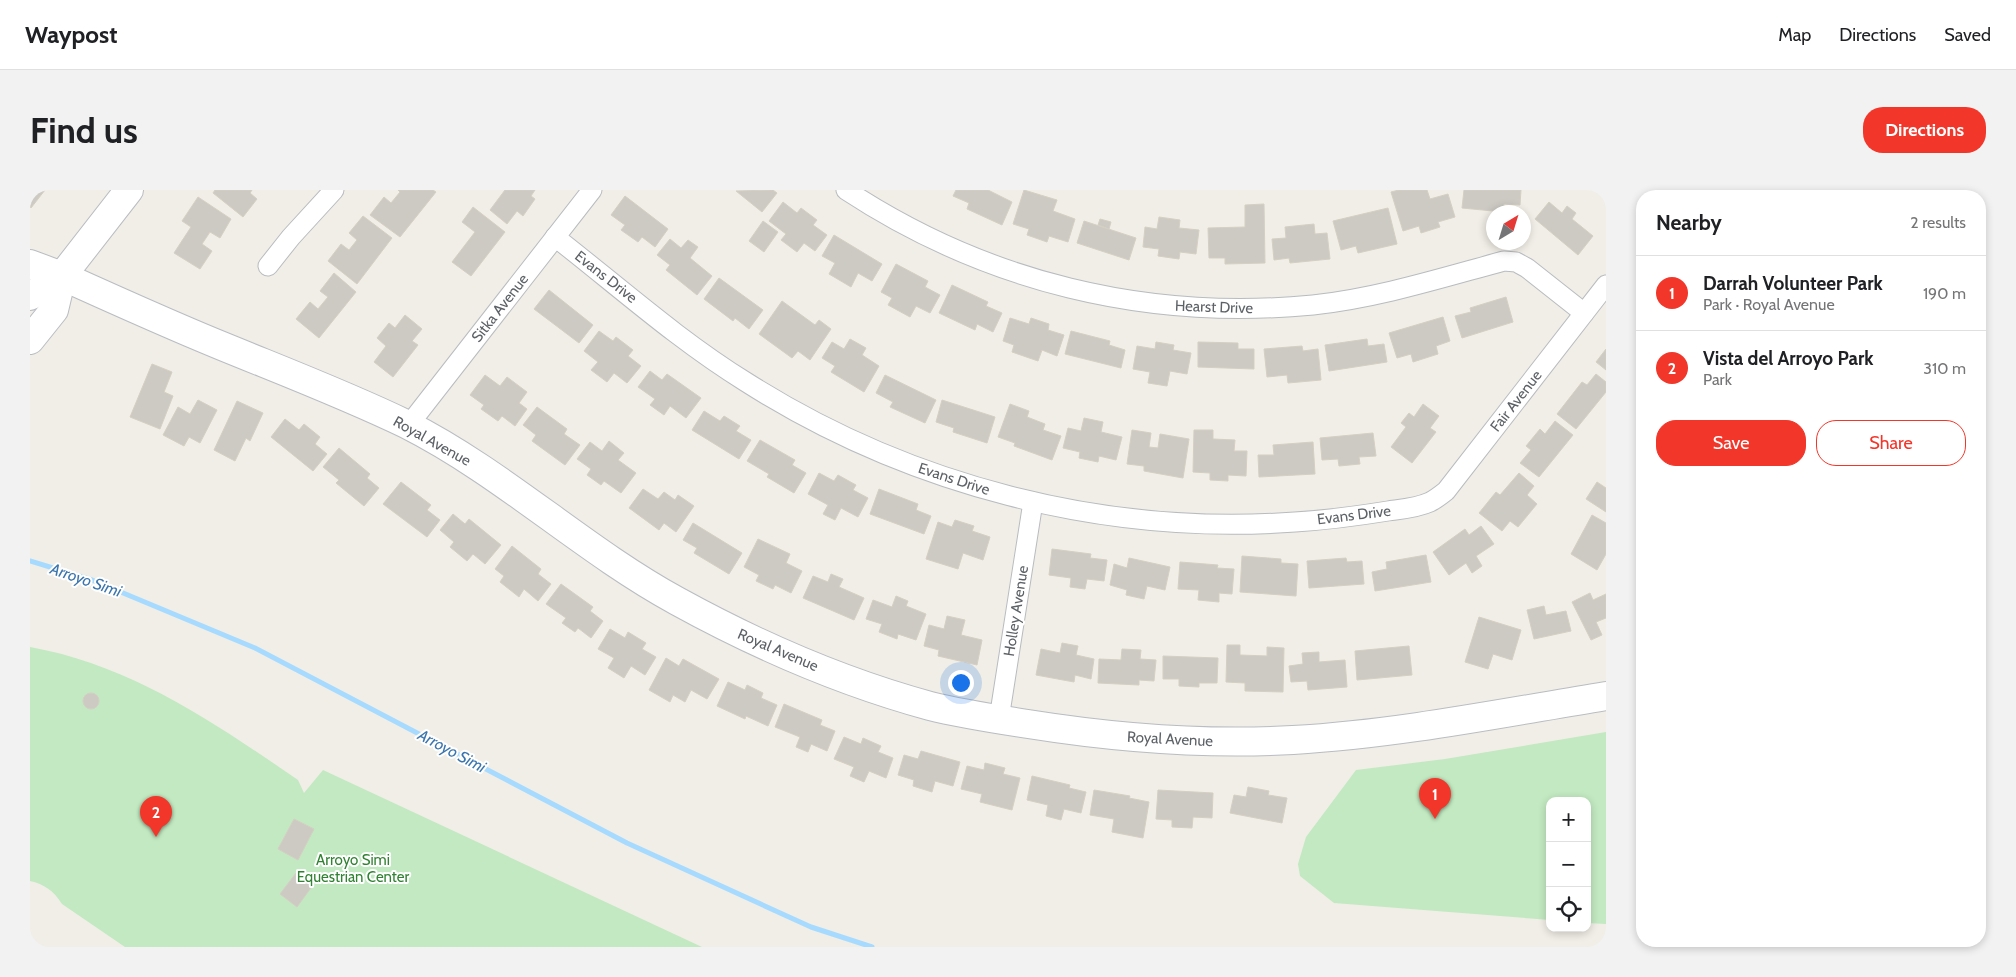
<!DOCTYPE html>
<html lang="en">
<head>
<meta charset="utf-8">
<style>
	:root { --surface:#fff; --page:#f2f2f2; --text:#202124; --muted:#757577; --line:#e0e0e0; --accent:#f2362a }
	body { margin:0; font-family:Cabin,sans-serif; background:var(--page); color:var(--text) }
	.controls { position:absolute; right:15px; bottom:15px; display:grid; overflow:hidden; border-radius:10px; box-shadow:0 2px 8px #0003 }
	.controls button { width:45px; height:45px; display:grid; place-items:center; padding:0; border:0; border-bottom:1px solid var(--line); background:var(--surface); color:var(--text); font:25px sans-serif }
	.compass { position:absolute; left:1456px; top:15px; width:45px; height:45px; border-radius:50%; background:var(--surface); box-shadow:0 2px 8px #0003; rotate:38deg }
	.you { position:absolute; left:930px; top:492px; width:18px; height:18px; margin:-12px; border:4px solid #fff; border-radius:50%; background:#1a73e8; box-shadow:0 0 0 8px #1a73e833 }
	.badge { display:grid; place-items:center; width:32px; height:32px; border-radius:50%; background:var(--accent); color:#fff; font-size:16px; font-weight:700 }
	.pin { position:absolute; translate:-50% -41px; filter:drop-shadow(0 1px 2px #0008) }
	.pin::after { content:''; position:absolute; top:26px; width:18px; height:15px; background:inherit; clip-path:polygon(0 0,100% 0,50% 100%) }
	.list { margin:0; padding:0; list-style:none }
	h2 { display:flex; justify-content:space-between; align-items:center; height:65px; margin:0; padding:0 20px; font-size:21px }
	h2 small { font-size:16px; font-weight:400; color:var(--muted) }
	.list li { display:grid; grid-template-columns:32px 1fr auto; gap:15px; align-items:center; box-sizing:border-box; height:75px; padding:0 20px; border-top:1px solid var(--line) }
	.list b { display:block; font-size:19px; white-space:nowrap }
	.list p { margin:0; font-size:16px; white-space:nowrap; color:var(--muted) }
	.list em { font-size:16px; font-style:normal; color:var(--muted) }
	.actions { display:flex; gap:10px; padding:15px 20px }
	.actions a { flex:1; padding:11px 0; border:1px solid var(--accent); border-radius:20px; text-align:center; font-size:18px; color:var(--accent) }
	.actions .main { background:var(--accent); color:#fff }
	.icon { flex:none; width:28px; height:28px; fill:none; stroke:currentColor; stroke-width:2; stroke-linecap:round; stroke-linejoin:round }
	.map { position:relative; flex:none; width:1576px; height:757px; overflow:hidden; border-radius:20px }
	header { display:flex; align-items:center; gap:30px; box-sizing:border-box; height:70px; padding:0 25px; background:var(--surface); border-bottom:1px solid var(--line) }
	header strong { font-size:24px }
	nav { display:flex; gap:28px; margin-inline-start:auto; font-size:18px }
	.intro { display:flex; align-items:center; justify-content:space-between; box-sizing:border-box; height:120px; padding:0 30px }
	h1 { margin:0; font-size:35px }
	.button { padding:12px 22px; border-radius:20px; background:var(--accent); color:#fff; font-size:18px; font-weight:700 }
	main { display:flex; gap:30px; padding:0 30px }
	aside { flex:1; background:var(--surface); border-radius:20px; box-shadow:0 2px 8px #0003 }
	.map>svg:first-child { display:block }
</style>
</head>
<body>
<header>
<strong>Waypost</strong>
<nav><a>Map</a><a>Directions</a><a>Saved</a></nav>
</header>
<div class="intro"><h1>Find us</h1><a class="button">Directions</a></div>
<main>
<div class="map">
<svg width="1576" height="757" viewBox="0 0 1576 757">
	<rect width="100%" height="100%" fill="#f0eee6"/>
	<g fill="#c2e9c1">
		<path d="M0,457C101,475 185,533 268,590L274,603L293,580L672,757H95L32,714C24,701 14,694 0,691Z"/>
		<path d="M1576,542V734L1557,733V611H1520V730L1304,713L1270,686L1268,674L1276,647L1326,580L1415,569Z"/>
	</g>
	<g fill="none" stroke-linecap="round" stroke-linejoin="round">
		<path stroke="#a7daff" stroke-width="5" d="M0,371L62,390L225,458L597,653L781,737L842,757"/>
	</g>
	<g fill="#cdcac4" stroke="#d5cfc3">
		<path d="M0,0H15L1,18L0,17Z"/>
		<path d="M185,0H222L220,3L227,9L213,27L183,3Z"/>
		<path d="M368,0H403L406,2L370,47L340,25L354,7L361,13L370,2Z"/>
		<path d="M475,0H505L501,6L505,9L493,26L487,21L477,34L460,20Z"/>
		<path d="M743,0L747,3L732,22L706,1Z"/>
		<path d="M926,0H958L982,12L972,35L937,19L939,13L923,6Z"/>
		<path d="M994,0L1027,10L1023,21L1045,29L1038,52L1019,46L1017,52L997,45L999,39L983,34Z"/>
		<path d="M1369,0H1397L1400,9L1418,4L1425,27L1408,32L1410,37L1391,43L1389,36L1373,41L1361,2Z"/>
		<path d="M1434,0H1491L1490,15L1474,14L1473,22L1432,18Z"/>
		<path d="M595,6L638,39L625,57L612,47L608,52L591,40L595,35L581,25Z"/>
		<path d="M168,7L201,29L190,48L180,42L172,54L182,61L170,79L144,63L161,37L152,31Z"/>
		<path d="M753,12L767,23L771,18L787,30L783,35L797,45L785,61L774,53L767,62L751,50L756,44L739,31Z"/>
		<path d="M1519,12L1532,23L1537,16L1546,23L1542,29L1563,46L1548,65L1505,29Z"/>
		<path d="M1234,14L1235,73L1195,74V68H1179L1178,38L1215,37V15Z"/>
		<path d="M443,17L475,42L441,86L422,72L445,42L432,32Z"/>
		<path d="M1358,18L1367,54L1328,63L1326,56L1311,60L1303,31Z"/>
		<path d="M333,26L362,48L327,94L298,71L311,54L319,60L327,50L319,43Z"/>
		<path d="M1129,27L1150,30L1149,38L1169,40L1166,64L1150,62L1149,69L1128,66L1129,59L1113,57L1115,37L1127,39Z"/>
		<path d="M1070,29L1081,32L1079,39L1068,35Z"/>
		<path d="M733,31L748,42L734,62L719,51Z"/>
		<path d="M1054,31L1106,48L1099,70L1047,53Z"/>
		<path d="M1284,34L1285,44L1297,43L1300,69L1260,73L1259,68L1244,70L1242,49L1256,48L1255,37Z"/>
		<path d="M804,45L852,74L842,91L828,83L821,97L799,84L805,73L792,66Z"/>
		<path d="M640,49L651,58L658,50L668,57L660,68L682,86L667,105L636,80L640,75L627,65Z"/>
		<path d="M866,74L898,91L895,97L910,105L900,123L886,116L880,127L858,115L862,108L851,102Z"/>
		<path d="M304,83L326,102L289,148L266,129L280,112L288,119L298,107L290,101Z"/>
		<path d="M689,88L733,120L719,139L705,128L703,131L674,109Z"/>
		<path d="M922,95L958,112L956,116L972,123L963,142L947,134L945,140L909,123Z"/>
		<path d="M519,100L563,135L549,153L504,119Z"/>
		<path d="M1476,107L1483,132L1432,148L1425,126L1441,122L1440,118Z"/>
		<path d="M752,111L785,135L789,130L801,139L780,170L768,161L762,168L729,144Z"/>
		<path d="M375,125L392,139L382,151L388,155L363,187L344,172L356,156L347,148L359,133L365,138Z"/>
		<path d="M1413,127L1420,151L1406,156L1408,164L1383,172L1381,164L1367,168L1359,143Z"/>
		<path d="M980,128L999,134L1001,128L1019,134L1018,140L1034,145L1027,166L1012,160L1008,171L982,162L984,155L973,151Z"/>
		<path d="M569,141L583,151L586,147L603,160L598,166L611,176L597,193L584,183L577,192L561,180L568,172L554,161Z"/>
		<path d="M1041,141L1080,151L1079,155L1095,160L1091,178L1035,164Z"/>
		<path d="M820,149L836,158L832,165L849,176L834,202L801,182L805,176L792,168L802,152L814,159Z"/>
		<path d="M1337,149L1338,156L1354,154L1357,172L1299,181L1295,155Z"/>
		<path d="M1126,152L1144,155L1143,160L1161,163L1157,184L1140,181L1137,196L1118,193L1120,182L1103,179L1107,156L1125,159Z"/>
		<path d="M1168,152L1208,153V159H1224V179L1168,177Z"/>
		<path d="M1272,156L1273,161L1288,159L1291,190L1258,193L1257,185L1237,187L1234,159Z"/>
		<path d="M1576,159V180L1566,172Z"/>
		<path d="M122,174L142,182L134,202L143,206L130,239L100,227Z"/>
		<path d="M620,181L632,190L637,184L671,208L656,228L640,216L634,225L620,215L625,209L608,197Z"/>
		<path d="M1566,184L1576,192V202L1546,239L1527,224L1552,192L1557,195Z"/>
		<path d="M455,185L470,196L477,187L497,202L489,213L497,219L485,236L472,226L468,231L451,219L454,215L440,205Z"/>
		<path d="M855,185L906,210L895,233L860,217L863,212L846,203Z"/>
		<path d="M168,210L187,220L170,253L159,247L154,256L133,245L148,217L160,224Z"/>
		<path d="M912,210L965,227L957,253L923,242L924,238L906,232Z"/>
		<path d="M207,211L233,223L220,251L216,248L205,271L184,260Z"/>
		<path d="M980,214L999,221L997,227L1015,234L1013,240L1031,246L1022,270L984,256L985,253L968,247Z"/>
		<path d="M1393,214L1409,226L1400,238L1406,242L1382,273L1361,257L1376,237L1371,233L1379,223L1384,227Z"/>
		<path d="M507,217L537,239L534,244L550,255L535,275L502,251L506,245L493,235Z"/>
		<path d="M674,221L690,231L694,226L710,236L706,241L721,250L709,269L662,240Z"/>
		<path d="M1054,228L1073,232L1071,242L1092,247L1086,270L1069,266L1068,272L1049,268L1050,262L1033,258L1038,238L1051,241Z"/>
		<path d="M255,229L269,240L274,234L290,247L285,254L297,264L283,281L241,247Z"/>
		<path d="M1525,231L1543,245L1509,287L1490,273L1501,260L1496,256L1510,239L1515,244Z"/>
		<path d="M1102,240L1121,243L1119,257L1128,258L1130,244L1159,249L1153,288L1114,281V276L1097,274Z"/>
		<path d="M1164,240H1183V249L1205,250L1204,261H1217L1216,286L1198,285V291L1180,290V283L1163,282Z"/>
		<path d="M1343,243L1346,266L1329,267L1330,274L1309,276L1308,269L1292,270L1290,248Z"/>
		<path d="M730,250L765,270L762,275L776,283L764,303L737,287L739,284L717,271Z"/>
		<path d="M579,251L594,263L588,270L606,283L591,303L574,291L571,295L557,285L561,279L547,269L560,252L572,261Z"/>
		<path d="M1283,252L1285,284L1229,287L1228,265H1244L1243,255Z"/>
		<path d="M309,258L340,284L337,288L349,298L334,316L306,293L309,290L293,277Z"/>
		<path d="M789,283L804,291L808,285L826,295L823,300L838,308L828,327L811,318L805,330L793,324L798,315L778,304Z"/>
		<path d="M1489,283L1504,296L1497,305L1507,314L1488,337L1480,331L1472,341L1449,323L1466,302L1470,305Z"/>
		<path d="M371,292L401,315L397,320L410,330L397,347L353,314Z"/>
		<path d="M1567,292L1576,298V322L1556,309Z"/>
		<path d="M613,299L628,309L634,302L645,310L648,305L664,316L646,342L634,333L629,340L599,318Z"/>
		<path d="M849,299L888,314L886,320L901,326L894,344L840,324Z"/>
		<path d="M423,324L435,334L439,329L471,355L455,374L443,364L437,371L420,357L424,352L410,340Z"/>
		<path d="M1562,325L1576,333V364L1567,380L1541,364Z"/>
		<path d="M925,330L944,336L942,341L960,347L953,370L933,363L928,379L896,369L908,332L922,337Z"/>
		<path d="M663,333L712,363L699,384L664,363L667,358L653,350Z"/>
		<path d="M1451,336L1464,354L1446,366L1452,376L1442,383L1436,373L1419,385L1403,362L1435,339L1439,345Z"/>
		<path d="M728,349L760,364L756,373L772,381L761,403L745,395L743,399L726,391L729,385L714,377Z"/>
		<path d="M482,356L511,379L508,384L521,394L508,411L494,399L489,407L470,392L474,386L465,379Z"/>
		<path d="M1022,359L1061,364L1060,368L1077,370L1074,391L1057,389L1055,399L1040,397L1041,388L1019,385Z"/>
		<path d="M1396,365L1401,392L1345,401L1342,382L1357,379L1356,372Z"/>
		<path d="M1212,366L1251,369V373L1268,374L1266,406L1210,402Z"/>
		<path d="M1099,368L1140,377L1135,400L1117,396L1114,409L1096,405L1097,400L1080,395L1084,374L1097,378Z"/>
		<path d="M1316,368L1317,372L1332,371L1334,394L1279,398L1277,371Z"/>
		<path d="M1150,372L1188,375L1187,378L1204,379L1202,404L1189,403V412L1168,410L1169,400L1148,399Z"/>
		<path d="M801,384L813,389L809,397L834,408L824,430L773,408L783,386L798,392Z"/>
		<path d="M531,394L563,417L560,421L573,431L561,448L548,438L545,442L532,433L536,428L516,414Z"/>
		<path d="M1560,403L1563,410L1576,404V428L1566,432L1572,445L1561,450L1542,412Z"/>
		<path d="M866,406L878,411L876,416L896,424L886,450L868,444L867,449L849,442L852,434L836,429L843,410L862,417Z"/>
		<path d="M1514,416L1516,425L1536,421L1541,441L1504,449L1497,420Z"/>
		<path d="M917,426L935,430L931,445L952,450L947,475L908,466L909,460L894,456L899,435L914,439Z"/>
		<path d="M1449,427L1491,440L1482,470L1463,464L1458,479L1435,472Z"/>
		<path d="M580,439L595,448L598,442L616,453L612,459L626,467L615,485L601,476L594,488L578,478L584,468L568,459Z"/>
		<path d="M1032,453L1048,456L1046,465L1064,469L1061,489L1045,485L1044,492L1006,485L1011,459L1030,463Z"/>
		<path d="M1197,455H1210V465L1237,466V457L1254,458L1253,502L1215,501V493L1196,492Z"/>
		<path d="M1379,456L1382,485L1327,490L1325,461Z"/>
		<path d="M1092,459L1111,460L1110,469L1126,470L1124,491L1109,490V495L1068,493L1069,469L1091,470Z"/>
		<path d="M1289,462V472L1315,470L1317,497L1278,500L1277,491L1261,492L1259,476L1273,474L1272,463Z"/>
		<path d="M1133,466L1188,468L1187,493H1169V497L1149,496V489H1133Z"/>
		<path d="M636,468L649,476L653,469L689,489L677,509L661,500L655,512L643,505L640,512L619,500Z"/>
		<path d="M698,492L715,500L717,495L733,503L731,508L747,515L738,536L716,526L715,529L687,516Z"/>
		<circle cx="61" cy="511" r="8"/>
		<path d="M754,514L792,530L790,535L805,541L797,561L781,554L778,562L766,557L770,547L745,537Z"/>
		<path d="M814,547L831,554L833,548L851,556L848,562L863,568L856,588L839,581L834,592L820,586L824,577L804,569Z"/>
		<path d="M891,561L930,572L923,596L905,591L902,602L883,596L884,590L868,585L874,565L888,569Z"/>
		<path d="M955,573L975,578L973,584L990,588L982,620L950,612L952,604L931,599L937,576L954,580Z"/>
		<path d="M1002,586L1040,595L1039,598L1056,602L1051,623L1034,619L1031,630L1016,626L1018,615L997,610Z"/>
		<path d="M1218,597L1239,601L1238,605L1257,608L1252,633L1200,623L1204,605L1216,607Z"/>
		<path d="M1064,600L1100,606L1099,608L1119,612L1113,648L1082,642L1084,629L1060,625Z"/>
		<path d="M1128,600L1183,603L1182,628L1163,627L1162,638L1142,637V630L1126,629Z"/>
		<path d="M264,629L284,639L268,670L248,659Z"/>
		<path d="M266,683L283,695L267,717L250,704Z"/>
	</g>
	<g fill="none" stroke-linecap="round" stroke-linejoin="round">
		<defs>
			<g id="street">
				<path d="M816,0C956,92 1116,131 1283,115C1348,108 1411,88 1474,71L1486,72L1497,78L1554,123"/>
				<path d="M525,47C588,96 648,150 716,192C878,295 1074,346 1265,332C1297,330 1327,326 1358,321C1372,319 1387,318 1400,312C1406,309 1411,305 1416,301L1576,95"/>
				<path d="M238,76L261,47L304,0"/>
				<path d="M378,236L562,0"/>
				<path d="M969,529L1003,312"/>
			</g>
			<g id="secondary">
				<path d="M0,74L32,86C85,110 138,134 192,156C253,181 316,205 376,234C473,283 552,359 647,411C727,455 812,492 900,516C932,524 966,529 998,534C1086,548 1174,555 1263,550C1368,544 1472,523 1576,506"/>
				<path d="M0,106L32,86L99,0"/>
				<path d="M0,150L24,120L32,86"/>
			</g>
		</defs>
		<use href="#street" stroke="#b8bbc0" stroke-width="21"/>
		<use href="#secondary" stroke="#b9bcc2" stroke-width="30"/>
		<use href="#street" stroke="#fff" stroke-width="19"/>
		<use href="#secondary" stroke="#fff" stroke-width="28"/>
	</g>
	<g text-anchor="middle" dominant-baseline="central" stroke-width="4" stroke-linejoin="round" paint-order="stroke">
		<g font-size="15" fill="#5d6267" stroke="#fff">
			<text transform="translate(576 87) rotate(38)">Evans Drive</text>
			<text transform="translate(1184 117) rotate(2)">Hearst Drive</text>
			<text transform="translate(470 118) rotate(-52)">Sitka Avenue</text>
			<text transform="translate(1486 211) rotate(-52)">Fair Avenue</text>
			<text transform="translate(402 251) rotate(29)">Royal Avenue</text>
			<text transform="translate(924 289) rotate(18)">Evans Drive</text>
			<text transform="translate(1324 325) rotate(-7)">Evans Drive</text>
			<text transform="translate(986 421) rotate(-81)">Holley Avenue</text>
			<text transform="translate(748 460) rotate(23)">Royal Avenue</text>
			<text transform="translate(1140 549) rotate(3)">Royal Avenue</text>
		</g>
		<g font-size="15" fill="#308232" stroke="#fff">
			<text x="323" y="670">Arroyo Simi<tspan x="323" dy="17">Equestrian Center</tspan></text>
		</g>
		<g font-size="16" font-style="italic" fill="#3b75ae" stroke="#fff">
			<text transform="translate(56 390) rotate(19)">Arroyo Simi</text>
			<text transform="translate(422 561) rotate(28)">Arroyo Simi</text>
		</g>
	</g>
</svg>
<div class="controls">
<button>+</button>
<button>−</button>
<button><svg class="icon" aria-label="locate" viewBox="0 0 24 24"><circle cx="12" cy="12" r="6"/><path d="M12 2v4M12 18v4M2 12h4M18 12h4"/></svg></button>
</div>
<svg class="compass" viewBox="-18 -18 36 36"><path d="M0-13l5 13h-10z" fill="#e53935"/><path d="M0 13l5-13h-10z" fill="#757577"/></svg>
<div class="you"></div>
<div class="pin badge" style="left:1405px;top:629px">1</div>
<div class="pin badge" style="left:126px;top:647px">2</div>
</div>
<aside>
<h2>Nearby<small>2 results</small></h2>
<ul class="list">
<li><span class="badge">1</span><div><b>Darrah Volunteer Park</b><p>Park · Royal Avenue</p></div><em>190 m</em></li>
<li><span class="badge">2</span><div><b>Vista del Arroyo Park</b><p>Park</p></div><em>310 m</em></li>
</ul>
<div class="actions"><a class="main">Save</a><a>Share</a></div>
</aside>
</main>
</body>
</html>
